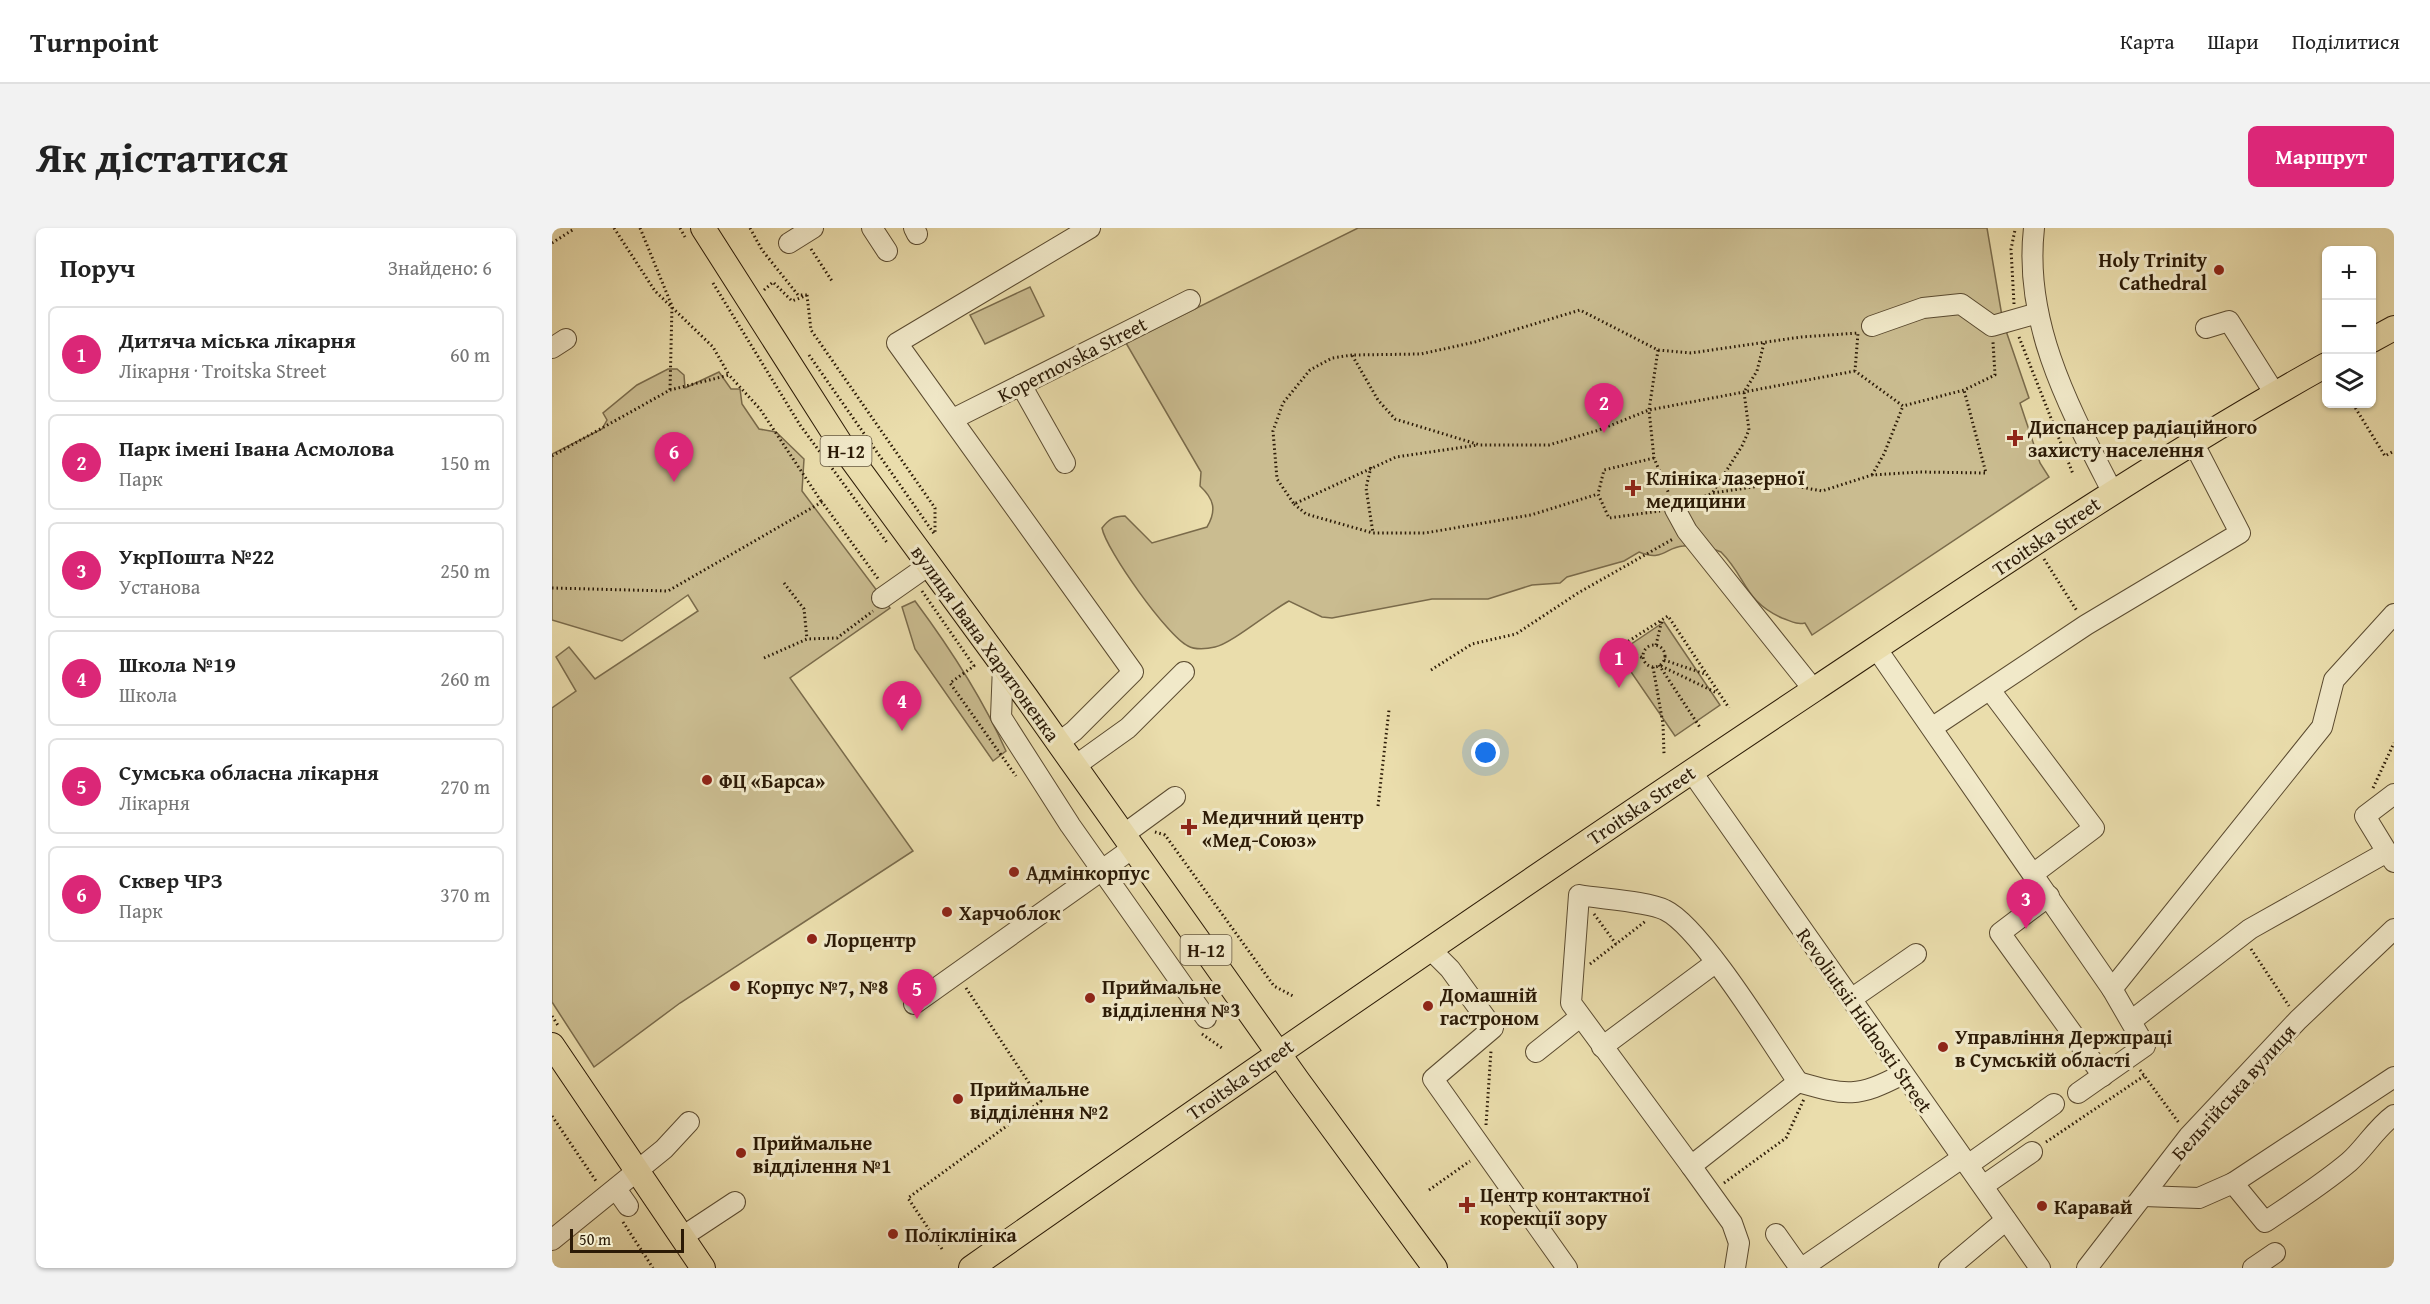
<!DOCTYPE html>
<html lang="uk">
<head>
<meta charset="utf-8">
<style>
	:root { --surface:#fff; --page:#f2f2f2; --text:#222; --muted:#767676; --line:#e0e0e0; --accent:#db2777 }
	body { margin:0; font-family:"Gentium Book Plus",serif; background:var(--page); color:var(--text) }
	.controls { position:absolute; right:18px; top:18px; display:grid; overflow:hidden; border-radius:9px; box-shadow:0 2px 4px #0004 }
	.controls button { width:54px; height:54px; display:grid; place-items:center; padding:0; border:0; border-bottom:2px solid var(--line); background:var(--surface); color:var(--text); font:30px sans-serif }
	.scale { position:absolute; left:18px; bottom:15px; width:114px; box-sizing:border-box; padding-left:6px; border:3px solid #2b1a06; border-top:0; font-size:16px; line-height:21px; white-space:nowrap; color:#2b1a06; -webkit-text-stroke:4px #f1e9c9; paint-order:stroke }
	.you { position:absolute; left:934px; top:525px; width:21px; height:21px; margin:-15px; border:4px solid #fff; border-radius:50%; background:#1a73e8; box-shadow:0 0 0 9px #1a73e833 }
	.badge { display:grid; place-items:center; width:39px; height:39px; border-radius:50%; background:var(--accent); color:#fff; font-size:20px; font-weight:700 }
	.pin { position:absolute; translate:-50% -50px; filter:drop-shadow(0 2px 3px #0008) }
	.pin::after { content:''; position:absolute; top:32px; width:21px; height:18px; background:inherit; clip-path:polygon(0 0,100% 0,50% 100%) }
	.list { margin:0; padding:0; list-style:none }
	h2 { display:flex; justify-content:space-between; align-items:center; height:78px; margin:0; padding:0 24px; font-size:26px }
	h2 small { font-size:20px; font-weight:400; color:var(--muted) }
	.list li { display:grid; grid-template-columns:39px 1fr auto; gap:18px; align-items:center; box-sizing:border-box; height:96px; margin:0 12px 12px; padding:0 12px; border:2px solid var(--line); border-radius:9px }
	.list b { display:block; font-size:22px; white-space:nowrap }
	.list p { margin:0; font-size:20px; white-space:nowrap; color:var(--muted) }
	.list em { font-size:20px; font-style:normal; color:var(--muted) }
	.icon { flex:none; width:33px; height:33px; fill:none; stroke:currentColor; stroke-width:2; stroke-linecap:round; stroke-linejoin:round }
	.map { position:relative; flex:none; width:1842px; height:1040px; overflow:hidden; border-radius:9px }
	header { display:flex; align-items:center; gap:36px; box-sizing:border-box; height:84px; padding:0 30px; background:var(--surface); border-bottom:2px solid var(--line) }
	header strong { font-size:28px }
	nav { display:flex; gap:33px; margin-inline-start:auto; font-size:21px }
	.intro { display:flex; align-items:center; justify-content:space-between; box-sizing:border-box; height:144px; padding:0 36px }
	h1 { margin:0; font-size:42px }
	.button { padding:15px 27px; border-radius:9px; background:var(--accent); color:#fff; font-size:21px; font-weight:700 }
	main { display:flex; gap:36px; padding:0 36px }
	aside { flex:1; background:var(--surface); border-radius:9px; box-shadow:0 2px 4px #0004 }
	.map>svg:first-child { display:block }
</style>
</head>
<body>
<header>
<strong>Turnpoint</strong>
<nav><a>Карта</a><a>Шари</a><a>Поділитися</a></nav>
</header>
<div class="intro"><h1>Як дістатися</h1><a class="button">Маршрут</a></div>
<main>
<aside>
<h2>Поруч<small>Знайдено: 6</small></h2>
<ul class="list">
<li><span class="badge">1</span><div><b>Дитяча міська лікарня</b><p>Лікарня · Troitska Street</p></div><em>60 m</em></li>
<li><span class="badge">2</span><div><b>Парк імені Івана Асмолова</b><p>Парк</p></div><em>150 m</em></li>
<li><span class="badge">3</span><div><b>УкрПошта №22</b><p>Установа</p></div><em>250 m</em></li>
<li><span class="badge">4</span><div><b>Школа №19</b><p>Школа</p></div><em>260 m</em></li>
<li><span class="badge">5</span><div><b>Сумська обласна лікарня</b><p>Лікарня</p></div><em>270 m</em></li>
<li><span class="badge">6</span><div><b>Сквер ЧРЗ</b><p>Парк</p></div><em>370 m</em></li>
</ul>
</aside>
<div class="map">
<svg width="1842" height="1040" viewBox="0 0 1842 1040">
	<rect width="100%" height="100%" fill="#eaddac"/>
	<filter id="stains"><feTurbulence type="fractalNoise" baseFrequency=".00333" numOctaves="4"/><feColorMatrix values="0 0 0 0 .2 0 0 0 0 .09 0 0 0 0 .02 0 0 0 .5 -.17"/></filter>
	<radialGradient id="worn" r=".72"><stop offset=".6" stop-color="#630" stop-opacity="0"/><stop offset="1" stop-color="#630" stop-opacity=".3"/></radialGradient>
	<g fill="#cabc90" stroke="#7a6b4b" stroke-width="1.5">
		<path d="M806,0H1435L1451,94L1477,170L1468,175L1488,235L1497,249L1260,407L1253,395C1244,397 1239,393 1230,390C1192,373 1195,350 1169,324C1158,319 1143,317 1131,318C1114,319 1111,334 1087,324L1072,333L1015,349L1008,355L980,357L936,371H880L780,390L770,389L737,373C718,383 679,416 663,419C655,421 643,422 636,418C616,409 554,322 550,300C557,291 562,288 573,288L600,315L655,299C665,282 662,271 648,258L649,244L574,115Z"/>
		<path d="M478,59L492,88L433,116L418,87Z"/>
		<path d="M116,141H125L132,147L133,160L167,144L179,161H188L190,176L207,201L224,204L252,231L250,263L338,380L238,450L361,623L128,775L42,839L0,774V480L24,463L4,429L17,419L43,451L146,383L136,367L70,413L0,392V226L50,201L55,192L51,185L85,157Z"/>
		<path d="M363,373C398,420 430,469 454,523L441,533L363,421L350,379Z"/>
		<path d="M1112,394L1168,477L1123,508L1066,425Z"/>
	</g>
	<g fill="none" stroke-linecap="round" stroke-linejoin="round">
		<defs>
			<g id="minor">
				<path d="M320,0L335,23"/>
				<path d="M362,0L365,6"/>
				<path d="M1482,0C1471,96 1518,181 1560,263"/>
				<path d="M237,15L261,0"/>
				<path d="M1320,98L1371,80L1409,76L1440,98L1486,85"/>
				<path d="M1654,100L1677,93L1723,166"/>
				<path d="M0,120L14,111"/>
				<path d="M469,157L513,235"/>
				<path d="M401,191L638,72"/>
				<path d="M1123,281L1135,303L1262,462"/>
				<path d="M330,370L377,337"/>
				<path d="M1324,420L1560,761L1593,818L1526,865"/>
				<path d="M451,438L449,489L518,597L654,790"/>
				<path d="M1438,462L1542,600L1481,646"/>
				<path d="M1381,499L1534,397L1688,305L1641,214"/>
				<path d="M506,515L522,503L581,444L345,115L538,0"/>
				<path d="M523,538L576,500L632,444"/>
				<path d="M1139,543L1488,1040"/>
				<path d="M571,607L623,569"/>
				<path d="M1835,624L1813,588L1842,566"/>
				<path d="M1497,668L1448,705L1551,848"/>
				<path d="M878,721L898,741L941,800L881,851L1015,1040"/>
				<path d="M1560,761L1770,499L1782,452L1842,386"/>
				<path d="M1299,771L1364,726"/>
				<path d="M362,776L581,620"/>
				<path d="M1579,793L1698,701L1835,624L1842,634"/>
				<path d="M1050,819L1163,735"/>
				<path d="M984,824L1028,789"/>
				<path d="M1416,937L1502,876"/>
				<path d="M1139,938L1019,775L1027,667C1049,671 1095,673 1113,682C1149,699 1220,816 1246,854"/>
				<path d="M1681,955L1842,849"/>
				<path d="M1431,958L1480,924"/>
				<path d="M64,961L76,978"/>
				<path d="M1592,968L1647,970L1681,955L1713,994C1741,975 1771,956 1797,934C1813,920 1824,900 1842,887"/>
				<path d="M1224,1006L1248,1040"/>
				<path d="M130,1009L183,974"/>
				<path d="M0,1012L112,921L137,894"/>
				<path d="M1183,1040L1187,1015L1180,995L1139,938L1246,854C1295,868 1305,870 1351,846"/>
				<path d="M1250,1040L1410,930"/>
				<path d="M1397,1040L1454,992"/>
				<path d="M1535,1040L1637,908L1746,792L1842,701"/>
				<path d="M1701,1040L1723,1025"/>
			</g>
			<g id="major">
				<path d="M151,0L290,218L474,469L746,853L883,1040"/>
				<path d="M1820,112L1842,100"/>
				<path d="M0,817L151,1040"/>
				<path d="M419,1040C698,844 979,650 1263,461C1431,349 1598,235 1774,137"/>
			</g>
		</defs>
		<use href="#minor" stroke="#5b4b30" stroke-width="22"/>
		<use href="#major" stroke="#2b1a06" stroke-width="26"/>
		<g stroke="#2b1a06" stroke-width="3" stroke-dasharray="1.5 3" stroke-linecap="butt">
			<path d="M62,0L103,63L161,119L177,147"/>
			<path d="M88,0L120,78L118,162"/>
			<path d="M128,0L133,9"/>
			<path d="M198,0L210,22L246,67H255"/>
			<path d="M0,15L22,1"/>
			<path d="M259,21L280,53"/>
			<path d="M161,55L248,197L336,316"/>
			<path d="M212,62L221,54L240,73L253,68"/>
			<path d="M255,67L259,102L383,280V305"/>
			<path d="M1462,76L1459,21L1463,2"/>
			<path d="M1467,109L1521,246"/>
			<path d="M1106,122L1097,182L1102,230L1117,266"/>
			<path d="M257,127L383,307"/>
			<path d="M800,127L780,130L758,142L731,175L721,203L725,251L742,276L844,229L926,217"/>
			<path d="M1303,143L1097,182L1047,202L997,217H928L843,191L826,172L800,127L869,126L923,114L1028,82L1106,122L1139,125L1249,109L1306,105L1303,143L1351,178L1412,162L1443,147L1441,114"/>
			<path d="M1801,176L1833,228L1842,223"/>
			<path d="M0,228L118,162L177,147L208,181L269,273"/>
			<path d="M1102,230L1052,242L1046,266L1057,290L1108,283"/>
			<path d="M819,239L814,260L821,305"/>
			<path d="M1320,247L1332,226L1351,178"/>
			<path d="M1161,264L1190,218L1197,202L1192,164L1205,143L1212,115"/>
			<path d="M1136,275L1161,265L1227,255L1270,263L1320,247L1368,244L1434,245L1412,162"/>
			<path d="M742,276L754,286L821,305H873L979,287L1046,266"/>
			<path d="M1492,331L1525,383"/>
			<path d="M232,355L252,381L255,411"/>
			<path d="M0,360L116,363L270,274L327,352"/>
			<path d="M370,363L422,438L398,455L464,548"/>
			<path d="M1104,417L1110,392"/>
			<circle cx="1102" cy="428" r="11"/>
			<path d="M1068,419L1091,430"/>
			<path d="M1061,423L1116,388L1177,480"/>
			<path d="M212,430L255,411L285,410L321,383"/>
			<path d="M1112,432L1153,446"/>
			<path d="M1107,437L1149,501"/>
			<path d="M1109,438L1165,465"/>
			<path d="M1101,439L1111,496L1112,526"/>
			<path d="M879,442L920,416L964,406L1026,365L1121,311"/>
			<path d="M1821,560L1842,515"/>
			<path d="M826,578L837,482"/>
			<path d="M603,604L613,607L722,758L743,769"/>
			<path d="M1042,686L1064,716"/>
			<path d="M1699,721L1737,778"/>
			<path d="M1038,736L1095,692"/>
			<path d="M0,788L7,799"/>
			<path d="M650,806L670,820"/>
			<path d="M1588,842L1627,895"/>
			<path d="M0,888L44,953"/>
			<path d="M934,897L939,823"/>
			<path d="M1494,914L1592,848"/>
			<path d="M1172,955L1234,910L1252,871"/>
			<path d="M877,962L918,933"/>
			<path d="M71,994L101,1040"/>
			<path d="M390,1021L356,970L489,873L414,760"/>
		</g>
		<use href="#minor" stroke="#f1e9c9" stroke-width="20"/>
		<use href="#major" stroke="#eaddac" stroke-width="24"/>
	</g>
	<g fill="#8f2418" stroke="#f1e9c9" stroke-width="2">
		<circle cx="1667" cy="42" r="6"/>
		<path d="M1460 201h6v6h6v6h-6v6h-6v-6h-6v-6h6z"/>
		<path d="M1078 251h6v6h6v6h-6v6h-6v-6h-6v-6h6z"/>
		<circle cx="155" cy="552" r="6"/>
		<path d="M634 590h6v6h6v6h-6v6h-6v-6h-6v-6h6z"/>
		<circle cx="462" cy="644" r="6"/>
		<circle cx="395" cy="684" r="6"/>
		<circle cx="260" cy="711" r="6"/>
		<circle cx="183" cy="758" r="6"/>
		<circle cx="538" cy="770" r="6"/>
		<circle cx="876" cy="778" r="6"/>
		<circle cx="1391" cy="819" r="6"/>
		<circle cx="406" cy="871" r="6"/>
		<circle cx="189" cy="925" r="6"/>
		<path d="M912 968h6v6h6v6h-6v6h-6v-6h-6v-6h6z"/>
		<circle cx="1490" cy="978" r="6"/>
		<circle cx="341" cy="1006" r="6"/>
	</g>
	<g text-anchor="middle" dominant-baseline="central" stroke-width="6" stroke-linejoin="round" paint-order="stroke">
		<g fill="#f1e9c9" stroke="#665840" stroke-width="1.5">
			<rect x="268.5" y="208" width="51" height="30" rx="4.5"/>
			<rect x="628.5" y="707" width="51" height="30" rx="4.5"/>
		</g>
		<g font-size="18" font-weight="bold" fill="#2b1a06">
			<text x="294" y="223">Н-12</text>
			<text x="654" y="722">Н-12</text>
		</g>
		<g font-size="20" font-weight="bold" fill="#2b1a06" stroke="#f1e9c9" text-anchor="start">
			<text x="1655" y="31" text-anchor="end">Holy Trinity<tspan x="1655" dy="23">Cathedral</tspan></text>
			<text x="1476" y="198">Диспансер радіаційного<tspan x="1476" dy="23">захисту населення</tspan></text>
			<text x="1094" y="249">Клініка лазерної<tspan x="1094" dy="23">медицини</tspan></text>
			<text x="167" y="552">ФЦ «Барса»</text>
			<text x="650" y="588">Медичний центр<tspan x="650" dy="23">«Мед-Союз»</tspan></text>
			<text x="474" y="644">Адмінкорпус</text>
			<text x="407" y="684">Харчоблок</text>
			<text x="272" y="711">Лорцентр</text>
			<text x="195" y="758">Корпус №7, №8</text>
			<text x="550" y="758">Приймальне<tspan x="550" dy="23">відділення №3</tspan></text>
			<text x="888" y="766">Домашній<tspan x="888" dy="23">гастроном</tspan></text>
			<text x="1403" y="808">Управління Держпраці<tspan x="1403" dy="23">в Сумській області</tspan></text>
			<text x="418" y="860">Приймальне<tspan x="418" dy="23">відділення №2</tspan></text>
			<text x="201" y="914">Приймальне<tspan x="201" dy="23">відділення №1</tspan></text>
			<text x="928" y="966">Центр контактної<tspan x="928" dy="23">корекції зору</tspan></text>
			<text x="1502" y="978">Каравай</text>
			<text x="353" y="1006">Поліклініка</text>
		</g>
		<g font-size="20" fill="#2b1a06" stroke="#f1e9c9">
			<text transform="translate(520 131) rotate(-27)">Kopernovska Street</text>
			<text transform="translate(1494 308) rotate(-34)">Troitska Street</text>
			<text transform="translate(434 415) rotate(54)">вулиця Івана Харитоненка</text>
			<text transform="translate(1089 577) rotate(-34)">Troitska Street</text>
			<text transform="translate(1313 792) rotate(55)">Revoliutsii Hidnosti Street</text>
			<text transform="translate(688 851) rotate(-35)">Troitska Street</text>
			<text transform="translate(1681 864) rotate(-48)">Бельгійська вулиця</text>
		</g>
	</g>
	<rect width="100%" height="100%" filter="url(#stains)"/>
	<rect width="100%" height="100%" fill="url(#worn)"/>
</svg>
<div class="controls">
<button>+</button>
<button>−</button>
<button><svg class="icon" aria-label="layers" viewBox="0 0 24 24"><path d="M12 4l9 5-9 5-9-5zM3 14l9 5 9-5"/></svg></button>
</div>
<div class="scale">50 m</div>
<div class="you"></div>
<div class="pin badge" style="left:1067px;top:460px">1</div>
<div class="pin badge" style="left:1052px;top:205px">2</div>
<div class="pin badge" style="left:1474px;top:701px">3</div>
<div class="pin badge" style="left:350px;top:503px">4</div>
<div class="pin badge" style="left:365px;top:791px">5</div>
<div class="pin badge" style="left:122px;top:254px">6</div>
</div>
</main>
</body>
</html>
